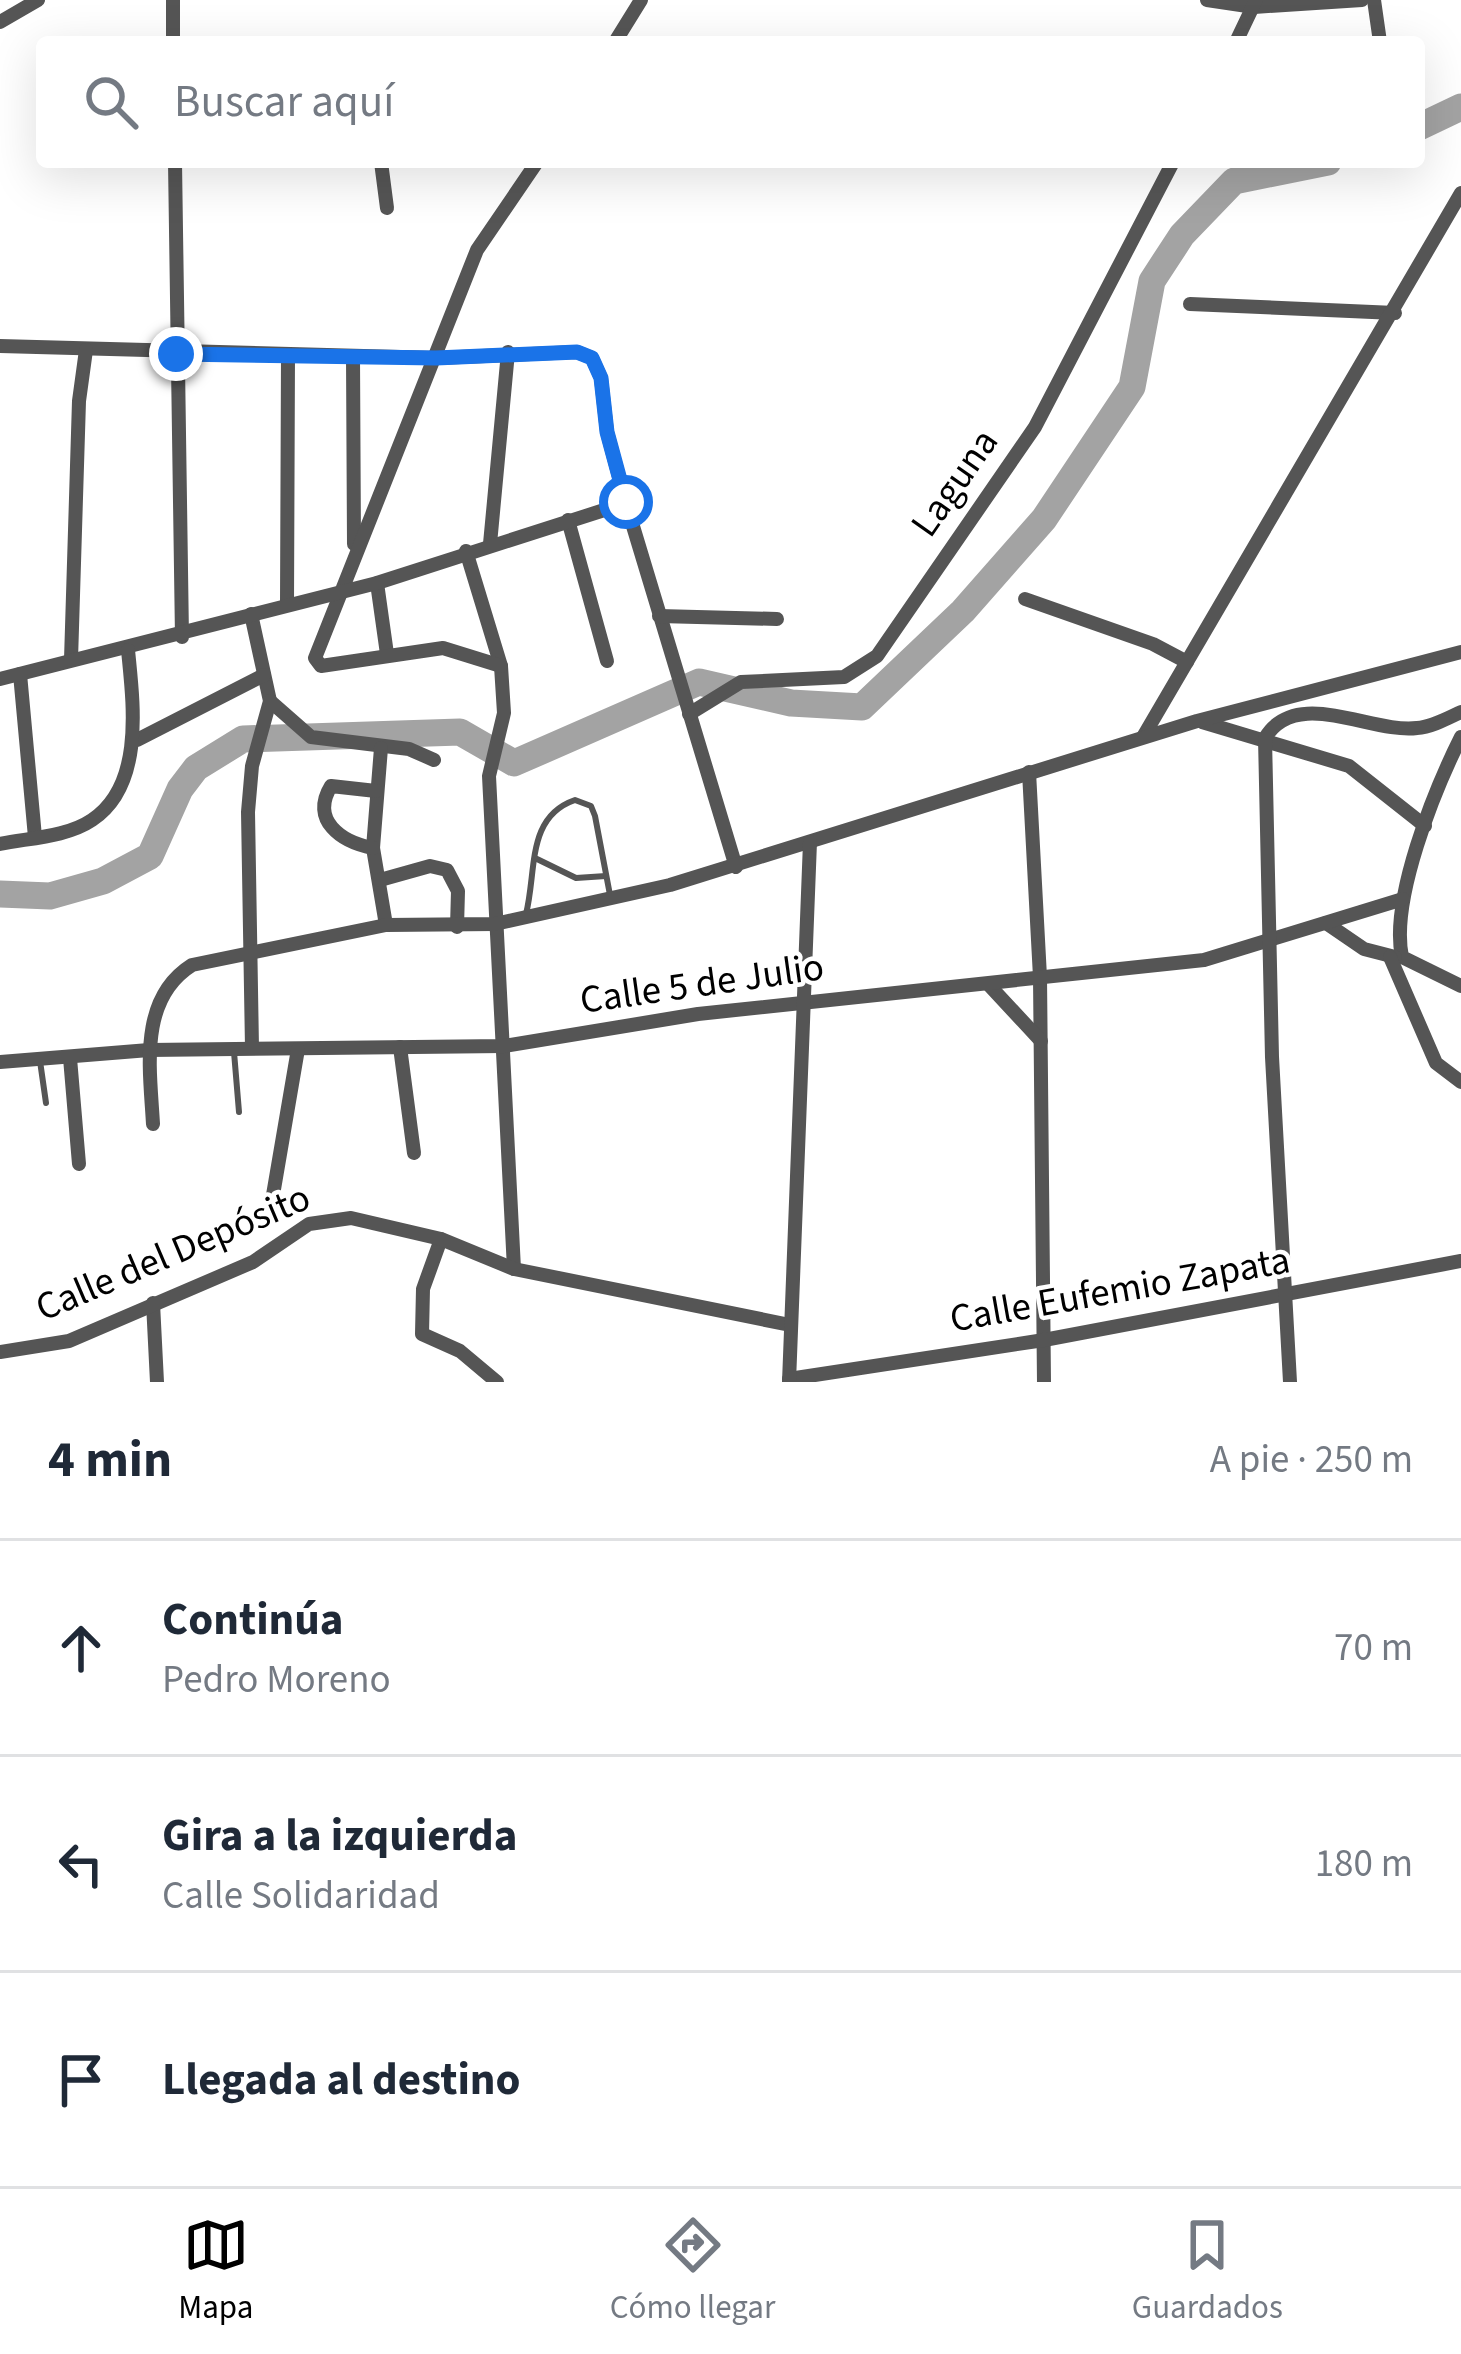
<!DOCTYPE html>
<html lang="es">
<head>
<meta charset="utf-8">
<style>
	:root { --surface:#fff; --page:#f6f6f7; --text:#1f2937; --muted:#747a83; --line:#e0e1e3; --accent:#000 }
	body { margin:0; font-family:"Source Sans 3",sans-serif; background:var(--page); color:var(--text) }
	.stop { position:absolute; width:36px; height:36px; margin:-27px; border:9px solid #1a73e8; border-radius:50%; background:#fff }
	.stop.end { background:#1a73e8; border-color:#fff; box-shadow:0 3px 12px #0008 }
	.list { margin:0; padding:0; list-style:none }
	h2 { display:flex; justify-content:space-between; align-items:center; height:156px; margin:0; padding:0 48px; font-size:51px }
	h2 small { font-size:39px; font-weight:400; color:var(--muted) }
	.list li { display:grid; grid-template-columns:78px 1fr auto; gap:36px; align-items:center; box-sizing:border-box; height:216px; padding:0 48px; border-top:3px solid var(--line) }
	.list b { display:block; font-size:45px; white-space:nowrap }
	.list p { margin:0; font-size:39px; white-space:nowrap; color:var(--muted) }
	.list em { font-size:39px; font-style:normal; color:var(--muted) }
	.icon { flex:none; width:66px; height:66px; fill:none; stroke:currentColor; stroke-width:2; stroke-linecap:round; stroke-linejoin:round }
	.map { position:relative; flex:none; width:1461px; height:1382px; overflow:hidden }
	.search { position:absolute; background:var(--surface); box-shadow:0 12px 48px #0002; left:36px; right:36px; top:36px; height:132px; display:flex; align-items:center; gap:30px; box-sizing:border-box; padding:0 42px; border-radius:12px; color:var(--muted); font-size:45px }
	.sheet { height:804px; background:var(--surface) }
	nav { display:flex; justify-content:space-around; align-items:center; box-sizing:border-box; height:168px; border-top:3px solid var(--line); background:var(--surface); font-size:33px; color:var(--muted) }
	nav a { display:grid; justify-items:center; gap:6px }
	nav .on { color:var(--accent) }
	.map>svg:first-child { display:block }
</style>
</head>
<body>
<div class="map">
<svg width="1461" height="1382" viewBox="0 0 1461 1382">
	<rect width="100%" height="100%" fill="#fff"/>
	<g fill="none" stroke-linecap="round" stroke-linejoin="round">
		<g stroke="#a3a3a3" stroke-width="27">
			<path d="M1419,127L1461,107"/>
			<path d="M0,894L50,896L103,881L150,856L180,789L196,768L243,739L460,732L514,763L699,682L791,703L862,707L963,611L1044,519L1132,387L1152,281L1182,235L1234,181L1328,162"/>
		</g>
		<g stroke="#555" stroke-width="6">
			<path d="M537,859L576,878L606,876"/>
			<path d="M526,914C537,870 526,817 575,800L591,806L595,816L610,895"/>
			<path d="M234,1052L239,1112"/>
			<path d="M40,1061L46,1103"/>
		</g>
		<g stroke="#555" stroke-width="14">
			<path d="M173,0V42"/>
			<path d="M1207,0L1254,7L1362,0"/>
			<path d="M1374,0L1380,42"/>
			<path d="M0,22L38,0"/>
			<path d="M615,42L641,0"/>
			<path d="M1236,42L1256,0"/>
			<path d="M175,162L182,637"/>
			<path d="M381,162L387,208"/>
			<path d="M1190,304L1395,313"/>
			<path d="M0,346L437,358L577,352L592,358L601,378L607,432L626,503L736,867"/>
			<path d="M353,357L354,544"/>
			<path d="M568,520L607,661"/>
			<path d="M490,544L508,352"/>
			<path d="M466,551L501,666L504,713L489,776L514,1269"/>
			<path d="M377,583L387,654"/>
			<path d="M1025,599L1153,644L1187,662"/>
			<path d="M287,604L288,355"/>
			<path d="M251,614L270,701L252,766L248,812L252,1048"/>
			<path d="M659,616L777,619"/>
			<path d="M71,660L79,401L86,350"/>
			<path d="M501,666L443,648L321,666L315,658L477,250L537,162"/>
			<path d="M20,674L35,837"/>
			<path d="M0,679L377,583L626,503"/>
			<path d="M270,701L311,737L409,749L434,760"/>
			<path d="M689,714L741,682L844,677L877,656L1035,427L1173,162"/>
			<path d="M1202,722L1349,766L1425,826"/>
			<path d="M1143,737L1461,193"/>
			<path d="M1461,737C1434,791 1390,900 1402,957L1461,986"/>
			<path d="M137,740L264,675"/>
			<path d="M381,748L373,848L386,925"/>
			<path d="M1029,772L1040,977L1044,1382"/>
			<path d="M0,844C29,838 67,837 92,820C145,785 133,702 128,650"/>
			<path d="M373,848C341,842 310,820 331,786L376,791"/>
			<path d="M380,880L430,866L447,870L458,891L457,927"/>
			<path d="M1326,923L1364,949L1395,957"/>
			<path d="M1390,957L1436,1063L1461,1082"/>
			<path d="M989,985L1041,1041"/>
			<path d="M400,1047L414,1153"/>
			<path d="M70,1058L79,1164"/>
			<path d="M0,1062L149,1050L504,1046L698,1014L1204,960L1403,899"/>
			<path d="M153,1124C150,1069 138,999 192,965L386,925L495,924L670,885L1197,721L1461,652"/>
			<path d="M273,1195L298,1049"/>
			<path d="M441,1239L423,1289L422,1334L460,1351L497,1382"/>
			<path d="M153,1303L157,1382"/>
			<path d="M0,1352L69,1341L253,1262L309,1224L351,1218L441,1239L514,1269L790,1325"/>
			<path d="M789,1379L1044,1340L1461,1261"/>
			<path d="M789,1382L810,842"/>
			<path d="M1290,1382L1272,1057L1265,738C1296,686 1372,734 1417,728C1432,727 1448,718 1461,712"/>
		</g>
	</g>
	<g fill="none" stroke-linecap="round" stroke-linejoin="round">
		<path stroke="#1a73e8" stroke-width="15" d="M176,354L436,358L577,352L592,358L601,378L607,432L626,502"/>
	</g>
	<g text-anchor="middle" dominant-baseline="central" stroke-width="9" stroke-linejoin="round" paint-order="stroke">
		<g font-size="39" fill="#000" stroke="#fff">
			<text transform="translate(955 483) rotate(-55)">Laguna</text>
			<text transform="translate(702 984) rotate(-8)">Calle 5 de Julio</text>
			<text transform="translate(173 1253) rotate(-23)">Calle del Depósito</text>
			<text transform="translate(1120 1290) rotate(-10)">Calle Eufemio Zapata</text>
		</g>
	</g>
</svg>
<div class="stop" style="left:626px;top:502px"></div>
<div class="stop end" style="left:176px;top:354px"></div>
<div class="search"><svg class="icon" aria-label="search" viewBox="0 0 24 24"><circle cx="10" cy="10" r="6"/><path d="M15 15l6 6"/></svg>Buscar aquí</div>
</div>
<section class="sheet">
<h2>4 min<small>A pie · 250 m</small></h2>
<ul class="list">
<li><svg class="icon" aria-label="ahead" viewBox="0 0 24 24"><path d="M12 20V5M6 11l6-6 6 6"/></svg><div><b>Continúa</b><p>Pedro Moreno</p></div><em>70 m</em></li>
<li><svg class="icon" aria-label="left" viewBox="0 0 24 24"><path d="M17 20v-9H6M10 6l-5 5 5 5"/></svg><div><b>Gira a la izquierda</b><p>Calle Solidaridad</p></div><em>180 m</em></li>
<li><svg class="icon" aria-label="arrive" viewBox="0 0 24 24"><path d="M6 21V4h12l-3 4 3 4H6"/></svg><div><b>Llegada al destino</b></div></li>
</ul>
</section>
<nav>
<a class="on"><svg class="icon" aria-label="map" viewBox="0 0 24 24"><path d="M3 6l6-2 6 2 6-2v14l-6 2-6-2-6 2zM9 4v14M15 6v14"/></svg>Mapa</a>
<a><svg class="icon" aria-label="directions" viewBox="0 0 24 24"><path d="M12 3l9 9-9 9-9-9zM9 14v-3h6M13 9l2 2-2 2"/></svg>Cómo llegar</a>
<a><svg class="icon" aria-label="saved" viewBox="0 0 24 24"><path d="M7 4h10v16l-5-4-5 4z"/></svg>Guardados</a>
</nav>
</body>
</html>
